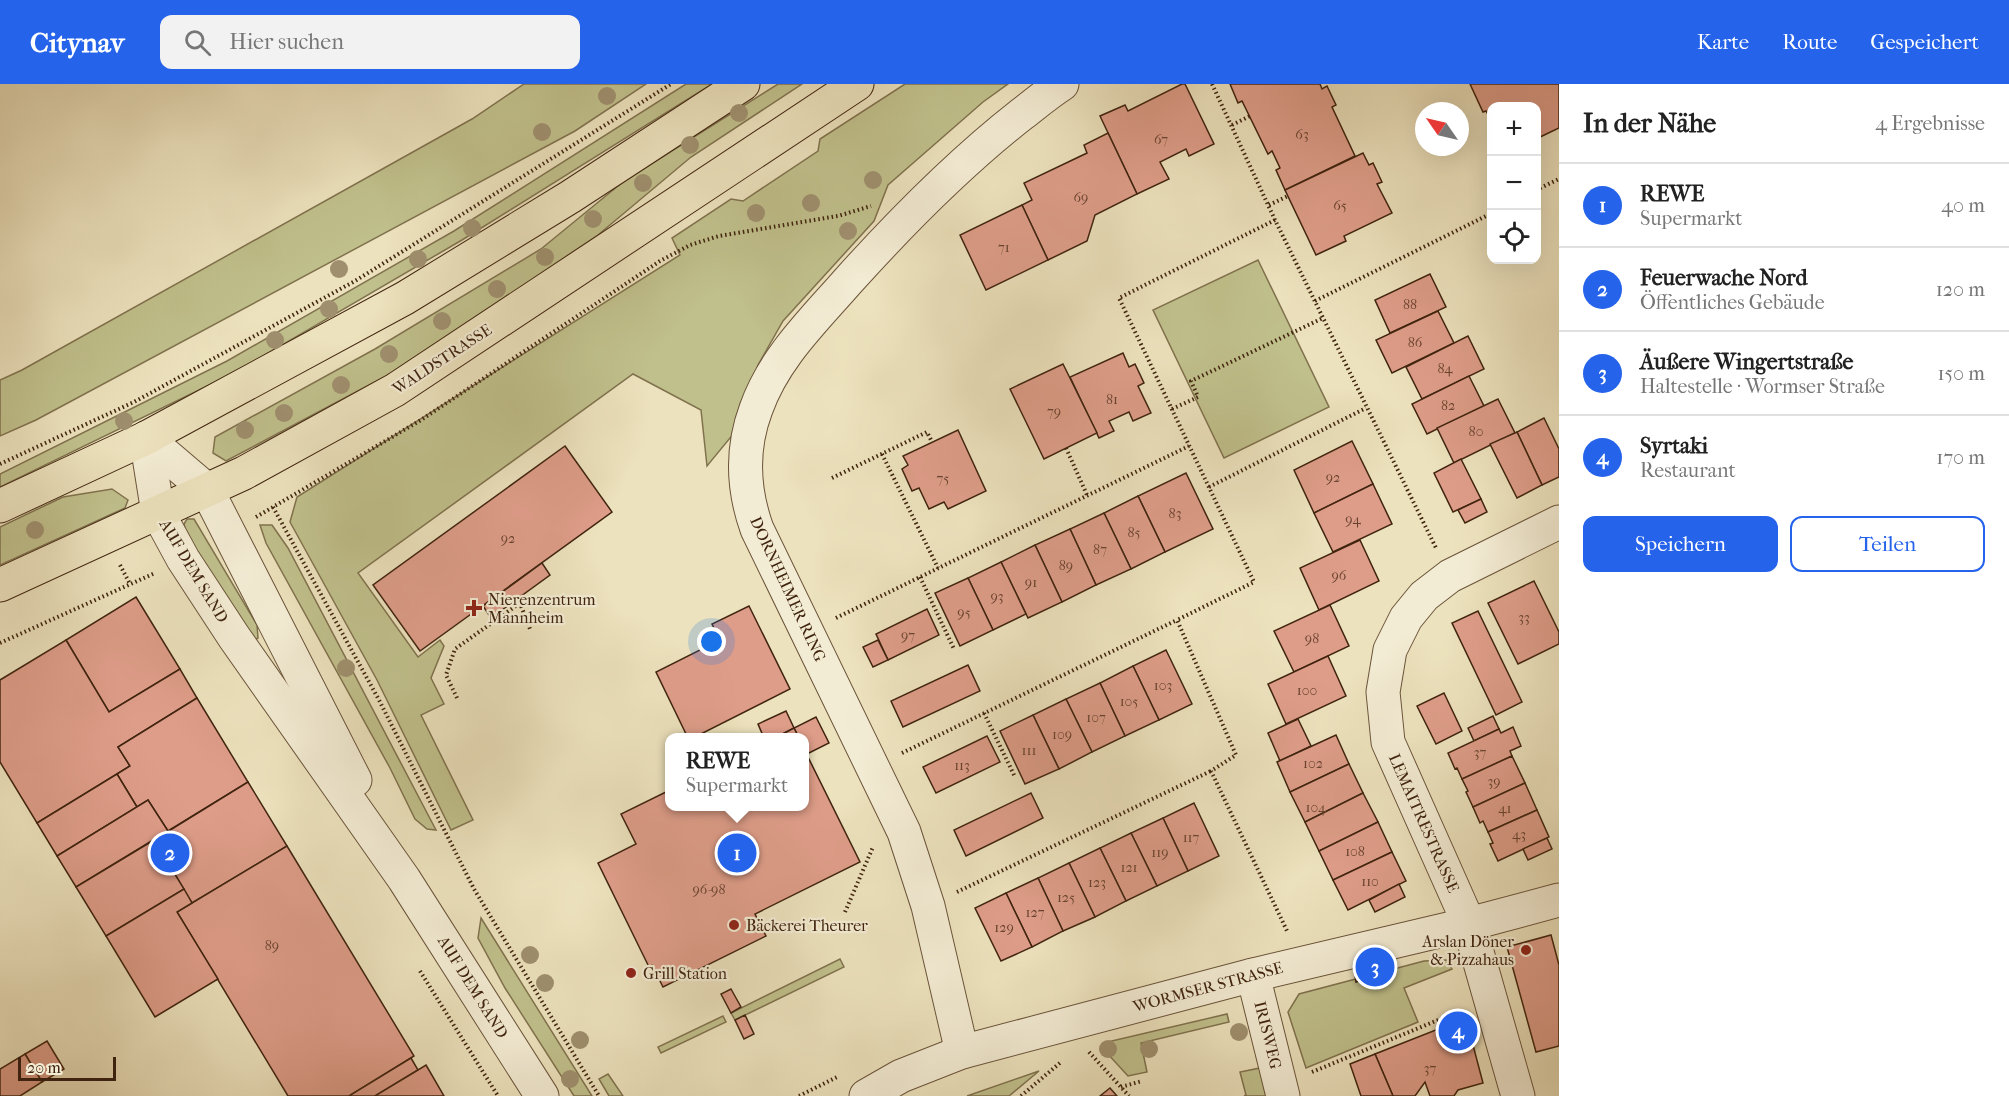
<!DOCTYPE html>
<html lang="de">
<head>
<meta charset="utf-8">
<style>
	:root { --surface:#fff; --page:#f2f2f2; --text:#222; --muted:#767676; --line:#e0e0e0; --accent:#2563eb }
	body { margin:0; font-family:"IM FELL French Canon",serif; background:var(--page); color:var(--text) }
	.controls { position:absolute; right:18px; top:18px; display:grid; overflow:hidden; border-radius:12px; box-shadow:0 6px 24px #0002 }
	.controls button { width:54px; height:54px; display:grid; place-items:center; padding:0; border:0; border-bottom:2px solid var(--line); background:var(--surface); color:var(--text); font:30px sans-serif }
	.compass { position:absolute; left:1415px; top:18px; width:54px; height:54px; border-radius:50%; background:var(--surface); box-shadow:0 6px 24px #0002; rotate:304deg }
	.scale { position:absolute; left:18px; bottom:15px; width:98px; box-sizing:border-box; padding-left:6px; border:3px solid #40240f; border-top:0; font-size:16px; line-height:21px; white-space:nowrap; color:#40240f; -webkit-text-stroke:4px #f3ecd4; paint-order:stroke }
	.you { position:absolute; left:712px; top:558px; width:21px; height:21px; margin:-15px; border:4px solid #fff; border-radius:50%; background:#1a73e8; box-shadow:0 0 0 9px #1a73e833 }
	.badge { display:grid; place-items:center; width:39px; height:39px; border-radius:50%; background:var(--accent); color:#fff; font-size:20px; font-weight:700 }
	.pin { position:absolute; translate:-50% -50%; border:3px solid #fff; box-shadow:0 2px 6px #0006 }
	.popup { position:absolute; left:665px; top:649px; width:144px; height:78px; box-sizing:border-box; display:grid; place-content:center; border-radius:12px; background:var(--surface); filter:drop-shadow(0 2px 4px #0005); font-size:20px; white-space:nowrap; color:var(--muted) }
	.popup b { font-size:22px; color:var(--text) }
	.popup::after { content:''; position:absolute; left:50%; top:100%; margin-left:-12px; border:12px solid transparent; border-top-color:var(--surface) }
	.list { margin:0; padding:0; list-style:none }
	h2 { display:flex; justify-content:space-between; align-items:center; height:78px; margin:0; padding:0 24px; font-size:26px }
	h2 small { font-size:20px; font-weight:400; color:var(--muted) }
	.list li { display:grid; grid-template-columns:39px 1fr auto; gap:18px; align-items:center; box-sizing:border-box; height:84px; padding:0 24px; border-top:2px solid var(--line) }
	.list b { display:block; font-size:22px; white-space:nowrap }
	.list p { margin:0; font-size:20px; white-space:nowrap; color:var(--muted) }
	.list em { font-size:20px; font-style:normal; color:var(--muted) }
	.actions { display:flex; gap:12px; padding:18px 24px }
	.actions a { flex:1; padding:14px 0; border:2px solid var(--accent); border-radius:12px; text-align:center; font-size:21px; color:var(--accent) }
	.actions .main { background:var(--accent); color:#fff }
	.icon { flex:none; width:33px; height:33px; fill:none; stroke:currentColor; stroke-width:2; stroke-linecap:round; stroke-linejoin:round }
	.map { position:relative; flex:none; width:1559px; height:1012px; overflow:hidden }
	header { display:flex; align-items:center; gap:36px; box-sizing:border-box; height:84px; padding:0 30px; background:var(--accent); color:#fff }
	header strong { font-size:28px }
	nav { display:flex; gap:33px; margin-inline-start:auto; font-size:21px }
	.search { width:420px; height:54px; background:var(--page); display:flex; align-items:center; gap:15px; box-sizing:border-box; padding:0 21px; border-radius:12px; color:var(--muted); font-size:22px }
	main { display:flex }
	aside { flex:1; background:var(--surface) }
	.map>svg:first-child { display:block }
</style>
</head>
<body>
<header>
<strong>Citynav</strong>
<div class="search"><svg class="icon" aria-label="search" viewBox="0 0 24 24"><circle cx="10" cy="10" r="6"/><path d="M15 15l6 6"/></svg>Hier suchen</div>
<nav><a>Karte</a><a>Route</a><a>Gespeichert</a></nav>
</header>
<main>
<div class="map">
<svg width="1559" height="1012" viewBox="0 0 1559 1012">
	<rect width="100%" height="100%" fill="#ece2bd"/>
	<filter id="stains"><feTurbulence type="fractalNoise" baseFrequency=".00333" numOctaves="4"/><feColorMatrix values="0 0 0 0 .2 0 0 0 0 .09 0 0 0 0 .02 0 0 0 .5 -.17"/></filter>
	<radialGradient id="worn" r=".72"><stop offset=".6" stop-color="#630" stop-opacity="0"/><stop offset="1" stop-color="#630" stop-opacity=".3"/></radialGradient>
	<g fill="#c0c08c" stroke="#80724e" stroke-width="1.5">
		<path d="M524,0H646L575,47L36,336L0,352V296L22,286L472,35Z"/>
		<path d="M686,0H712L462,156L234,289L0,403V390L227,277L454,147Z"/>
		<path d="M778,0H802L691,73L598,151L403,283L226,377L213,369L215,353L375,265L541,165L624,97Z"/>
		<path d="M905,0H1008L983,18L888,101L874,137L783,237L758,281L735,348L707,382L701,326L633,290L358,489L418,573L440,556L444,562L431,594L444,620L421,631L473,736L451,746L377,596L290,438L297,413L680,171L672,154L731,115L743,117L818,67L820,55Z"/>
		<path d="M1258,176L1329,323L1224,374L1153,226Z"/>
		<path d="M112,405L128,416L125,424L0,481V443L63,413Z"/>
		<path d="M187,435H194L257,541L258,554L253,557L187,454L184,440Z"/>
		<path d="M260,441H272L288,464L436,746L427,745L415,735L390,684L266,459Z"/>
		<path d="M481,834L592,1012H574L505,904L478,854Z"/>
		<path d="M840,875L844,883L735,936L731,929Z"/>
		<path d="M1447,876L1452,885L1404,904L1418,938L1306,984L1288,928L1299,910L1424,877Z"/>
		<path d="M1227,930L1229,938L1141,959L1147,988L1128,992L1105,967L1103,959Z"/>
		<path d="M723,932L726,938L661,969L658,963Z"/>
		<path d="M1260,984L1266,1012H1244L1246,1011L1240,988Z"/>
		<path d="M1039,987L1009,1012H967Z"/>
		<path d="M608,990L623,1012H609L599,995Z"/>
	</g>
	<g fill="#de9d89" stroke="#40240f" stroke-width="1.5">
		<path d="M1182,0H1185L1214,60L1189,72L1186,65L1160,78L1169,95L1137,110L1100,32L1125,21L1128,27Z"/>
		<path d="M1230,0H1320L1322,5L1327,2L1336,21L1332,23L1355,72L1285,106L1276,86L1280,84L1272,67L1268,70L1242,17L1238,19Z"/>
		<path d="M1470,0H1559V44L1536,55V22H1492V38L1486,27L1483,28Z"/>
		<path d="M1108,49L1137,110L1095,131L1087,157L1048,176L1022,121L1032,116L1024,99L1087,69L1084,61Z"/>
		<path d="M1363,69L1369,81L1373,79L1382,98L1377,100L1392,129L1344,152L1346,157L1316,171L1285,106Z"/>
		<path d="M1022,121L1048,176L986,206L960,151Z"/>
		<path d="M1430,190L1446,223L1390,249L1375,216Z"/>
		<path d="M1438,227L1454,259L1392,289L1376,256Z"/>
		<path d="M1468,252L1484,285L1422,315L1406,283Z"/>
		<path d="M1123,269L1129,283L1135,280L1144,299L1138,302L1151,329L1133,337L1129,328L1109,337L1114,347L1099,354L1070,293Z"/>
		<path d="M1063,280L1097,349L1044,375L1010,305Z"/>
		<path d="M1469,292L1484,322L1427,350L1412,320Z"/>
		<path d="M1498,315L1515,349L1454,379L1437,344Z"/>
		<path d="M1544,334L1559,365V393L1542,401L1517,348Z"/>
		<path d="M958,346L986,407L948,425L944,418L929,425L919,404L912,407L902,385L908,381L903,372Z"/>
		<path d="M1517,348L1542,401L1517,414L1490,360Z"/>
		<path d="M1352,357L1373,400L1314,429L1294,386Z"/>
		<path d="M565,362L612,428L420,567L373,501Z"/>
		<path d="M1461,375L1481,415L1453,428L1434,389Z"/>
		<path d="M1186,389L1213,445L1165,468L1138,412Z"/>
		<path d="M1373,400L1392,440L1333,468L1314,429Z"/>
		<path d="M1138,412L1165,468L1131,485L1104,429Z"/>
		<path d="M1481,415L1487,428L1465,439L1458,426Z"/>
		<path d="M1104,429L1131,485L1096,501L1070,445Z"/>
		<path d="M1070,445L1096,501L1062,518L1035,461Z"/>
		<path d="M1360,456L1379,497L1319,526L1300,484Z"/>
		<path d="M1035,461L1062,518L1028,534L1001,478Z"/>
		<path d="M1001,478L1026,530L993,546L968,494Z"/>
		<path d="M542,479L550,491L491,534L483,522Z"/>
		<path d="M968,494L993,546L960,562L935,509Z"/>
		<path d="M1534,497L1559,548V560L1518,580L1488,519Z"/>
		<path d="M136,513L180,585L109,628L66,556Z"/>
		<path d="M1330,521L1349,562L1294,588L1274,547Z"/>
		<path d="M749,522L790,605L693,654H688L656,588L720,556L712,540Z"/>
		<path d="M927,525L939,551L888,576L876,550Z"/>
		<path d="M1478,527L1522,618L1496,631L1452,539Z"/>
		<path d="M66,556L109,628L180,585L197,614L118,663L130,682L37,739L0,678V596Z"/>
		<path d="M878,556L888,576L873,583L863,563Z"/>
		<path d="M1166,566L1192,620L1159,636L1133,582Z"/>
		<path d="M1328,572L1346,612L1286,640L1268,600Z"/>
		<path d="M968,581L980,607L903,643L891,617Z"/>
		<path d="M1133,582L1159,636L1125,652L1100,599Z"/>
		<path d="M1100,599L1125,652L1092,668L1066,615Z"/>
		<path d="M1444,609L1462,647L1436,660L1417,622Z"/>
		<path d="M197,614L248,698L168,747L148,716L137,723L117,690L130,682L118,663Z"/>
		<path d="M1066,615L1092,668L1059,685L1033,631Z"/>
		<path d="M786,627L794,644L775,654H764L758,640Z"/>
		<path d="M1033,631L1059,685L1025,700L1000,647Z"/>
		<path d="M1493,632L1499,645L1474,657L1468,644Z"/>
		<path d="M816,633L829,659L807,670L804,665V654H799L794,644Z"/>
		<path d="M1298,635L1311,662L1280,677L1268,649Z"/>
		<path d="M1513,643L1521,662L1510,667L1512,672L1462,695L1457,684L1455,685L1448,669L1499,645L1501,649Z"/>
		<path d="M794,644L799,654H775Z"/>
		<path d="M1336,651L1349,680L1290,708L1277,678Z"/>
		<path d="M987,652L1000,678L936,709L923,683Z"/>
		<path d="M804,665L860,778L755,830L766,852L663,903L652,881L649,883L598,779L636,760L621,730L670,706V722H804Z"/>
		<path d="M1512,672L1525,699L1473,723L1466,708L1468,707L1462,695Z"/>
		<path d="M1349,680L1363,709L1305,738L1290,708Z"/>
		<path d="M117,690L137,723L57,772L37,739Z"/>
		<path d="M248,698L287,762L192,819L154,756Z"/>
		<path d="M1525,699L1537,726L1488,748L1483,737L1480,739L1473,723Z"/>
		<path d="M1031,709L1043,734L966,772L954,746Z"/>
		<path d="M1363,709L1378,738L1319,767L1305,738Z"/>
		<path d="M148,716L168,747L76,803L57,772Z"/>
		<path d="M1194,719L1219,772L1188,787L1163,734Z"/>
		<path d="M1537,726L1549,753L1498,777L1490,760L1493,759L1488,748Z"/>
		<path d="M1163,734L1188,787L1157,802L1131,749Z"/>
		<path d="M1378,738L1392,768L1333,796L1319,767Z"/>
		<path d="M1131,749L1157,802L1126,817L1100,764Z"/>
		<path d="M1547,754L1552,765L1528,776L1523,765Z"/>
		<path d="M154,756L184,805L106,852L76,803Z"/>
		<path d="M287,762L414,972L349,1012H288L177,828Z"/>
		<path d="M1100,764L1126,817L1095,833L1069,779Z"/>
		<path d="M1392,768L1406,797L1348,826L1333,796Z"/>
		<path d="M1069,779L1095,833L1063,847L1038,794Z"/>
		<path d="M1038,794L1063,847L1032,863L1006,809Z"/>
		<path d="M1399,800L1405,813L1375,828L1369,816Z"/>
		<path d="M184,805L192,819L177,828L218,895L155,933L106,852Z"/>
		<path d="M1006,809L1032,863L1001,877L975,824Z"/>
		<path d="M1551,851L1559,881V962L1536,968L1507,863Z"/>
		<path d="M1372,886L1374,893L1356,898L1355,891Z"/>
		<path d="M731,905L741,923L731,929L721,910Z"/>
		<path d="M745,931L754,950L744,955L735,936Z"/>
		<path d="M1456,938L1469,946L1483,999L1458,1006L1454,1012H1430L1425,998L1415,1012H1393L1375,970Z"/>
		<path d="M47,957L64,985L42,998L25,970Z"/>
		<path d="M25,970L42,998L20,1012H0V985Z"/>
		<path d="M1375,970L1393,1012H1361L1350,980Z"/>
		<path d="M411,974L418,986L375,1012H349Z"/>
		<path d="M426,981L444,1012H375L418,986Z"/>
		<path d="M1110,1004L1117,1012H1100Z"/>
	</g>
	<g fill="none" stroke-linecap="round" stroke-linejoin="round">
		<defs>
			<g id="minor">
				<path d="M146,354L158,429L183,475L234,553L404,795L542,1012"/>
				<path d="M146,354L207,406L355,696"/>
				<path d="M1253,891L1283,1012"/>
				<path d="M962,968L928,822L904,748L757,445C743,406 741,365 756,325C774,274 813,237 848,197C902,137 958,80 1022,30C1035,20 1048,9 1062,0"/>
				<path d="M866,1012L901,992L962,968L1253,891L1469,840L1559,816"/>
				<path d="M1518,1012L1469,840L1388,658L1383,608L1390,566L1406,534L1424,512L1450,492L1559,438"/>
			</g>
			<g id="major">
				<path d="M0,422L146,354L405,214L570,113L743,0"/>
				<path d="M0,501L244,389L395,306L857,0"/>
			</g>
		</defs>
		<use href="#minor" stroke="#6b543a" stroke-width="35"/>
		<use href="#major" stroke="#40240f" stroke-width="35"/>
		<g stroke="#40240f" stroke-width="4" stroke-dasharray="1.5 3" stroke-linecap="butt">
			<path d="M1212,0L1275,136L1436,464"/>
			<path d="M1232,41L1250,32"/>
			<path d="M1536,106L1559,95"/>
			<path d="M1269,121L1288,112"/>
			<path d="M1275,136L1119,214L1254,498L1177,536L1236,671L1211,687L1288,849"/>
			<path d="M1315,217L1492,129"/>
			<path d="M1172,325L1198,313L1191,297L1323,234"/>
			<path d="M1066,364L1087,411"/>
			<path d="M882,370L938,484"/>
			<path d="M0,380L134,318L355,197L671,0"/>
			<path d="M832,394L927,348L932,358"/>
			<path d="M1209,403L1366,324"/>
			<path d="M273,423L379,616L474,805L599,1012"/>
			<path d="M256,433L421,336L660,177L690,161L719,152L838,132L871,122"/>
			<path d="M120,481L130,500"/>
			<path d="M920,493L954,565"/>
			<path d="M518,514L530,545"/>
			<path d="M836,534L1189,362"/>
			<path d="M0,559L155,489"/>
			<path d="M457,614L446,591L455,565L520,519"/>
			<path d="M984,629L1015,693"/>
			<path d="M902,669L1177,536"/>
			<path d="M957,808L1211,687"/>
			<path d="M845,828L873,763"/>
			<path d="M420,887L498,1012"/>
			<path d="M1089,968L1129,1012"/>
			<path d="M1312,988L1460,927"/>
			<path d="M1121,1003L1142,997"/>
			<path d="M799,1012L839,992"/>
			<path d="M1021,1012L1061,978"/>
		</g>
		<use href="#minor" stroke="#f3ecd4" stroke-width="33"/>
		<use href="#major" stroke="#ece2bd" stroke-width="33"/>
	</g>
	<g fill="#9f8f6e">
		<circle cx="607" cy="12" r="9"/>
		<circle cx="739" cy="29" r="9"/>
		<circle cx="542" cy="48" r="9"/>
		<circle cx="690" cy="61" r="9"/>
		<circle cx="873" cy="96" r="9"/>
		<circle cx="643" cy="99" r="9"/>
		<circle cx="811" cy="119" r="9"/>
		<circle cx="756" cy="129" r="9"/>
		<circle cx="593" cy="135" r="9"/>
		<circle cx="472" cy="144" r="9"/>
		<circle cx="848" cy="147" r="9"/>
		<circle cx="545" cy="173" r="9"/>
		<circle cx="418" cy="175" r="9"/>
		<circle cx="339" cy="185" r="9"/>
		<circle cx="497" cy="205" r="9"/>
		<circle cx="329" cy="225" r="9"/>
		<circle cx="442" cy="237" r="9"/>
		<circle cx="275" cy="256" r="9"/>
		<circle cx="389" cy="270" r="9"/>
		<circle cx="341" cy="301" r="9"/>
		<circle cx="284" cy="329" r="9"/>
		<circle cx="124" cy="337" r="9"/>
		<circle cx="245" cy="346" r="9"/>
		<circle cx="35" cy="446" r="9"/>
		<circle cx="346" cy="584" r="9"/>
		<circle cx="530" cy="871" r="9"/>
		<circle cx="545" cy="899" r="9"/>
		<circle cx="1239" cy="948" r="9"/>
		<circle cx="580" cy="956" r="9"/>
		<circle cx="1108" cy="965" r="9"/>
		<circle cx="1149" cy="965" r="9"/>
		<circle cx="570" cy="995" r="9"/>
	</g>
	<g fill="#8f2418" stroke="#f3ecd4" stroke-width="2">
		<path d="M471 515h6v6h6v6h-6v6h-6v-6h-6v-6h6z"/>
		<circle cx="734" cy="841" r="6"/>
		<circle cx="1526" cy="866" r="6"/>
		<circle cx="631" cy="889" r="6"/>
	</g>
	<g text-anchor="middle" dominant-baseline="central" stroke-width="4.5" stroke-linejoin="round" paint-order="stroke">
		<g font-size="14" fill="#68422e">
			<text x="1302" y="50">63</text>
			<text x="1161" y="55">67</text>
			<text x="1081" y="113">69</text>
			<text x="1340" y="121">65</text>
			<text x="1004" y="163">71</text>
			<text x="1410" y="220">88</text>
			<text x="1415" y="258">86</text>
			<text x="1445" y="284">84</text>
			<text x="1112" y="315">81</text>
			<text x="1448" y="321">82</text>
			<text x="1054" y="327">79</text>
			<text x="1476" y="347">80</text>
			<text x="1333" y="393">92</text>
			<text x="943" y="394">75</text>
			<text x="1175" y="429">83</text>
			<text x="1353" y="435">94</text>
			<text x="1134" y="448">85</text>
			<text x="508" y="454">92</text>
			<text x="1100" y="465">87</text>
			<text x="1066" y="481">89</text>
			<text x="1339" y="491">96</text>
			<text x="1031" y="498">91</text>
			<text x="997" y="512">93</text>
			<text x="964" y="528">95</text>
			<text x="1524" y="533">33</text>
			<text x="908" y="551">97</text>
			<text x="1312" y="554">98</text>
			<text x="1163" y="601">103</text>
			<text x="1307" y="606">100</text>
			<text x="1129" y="617">105</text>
			<text x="1096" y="633">107</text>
			<text x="1062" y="650">109</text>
			<text x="1029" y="666">111</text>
			<text x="1480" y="668">37</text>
			<text x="1313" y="679">102</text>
			<text x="962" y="681">113</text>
			<text x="1494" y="697">39</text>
			<text x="1316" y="723">104</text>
			<text x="1505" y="724">41</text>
			<text x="1519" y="750">43</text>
			<text x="1191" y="753">117</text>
			<text x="1355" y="767">108</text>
			<text x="1160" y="768">119</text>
			<text x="1129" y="783">121</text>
			<text x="1370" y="797">110</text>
			<text x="1097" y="798">123</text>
			<text x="709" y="805">96-98</text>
			<text x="1066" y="813">125</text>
			<text x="1035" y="828">127</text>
			<text x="1004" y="843">129</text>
			<text x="272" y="861">89</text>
			<text x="1430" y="984">37</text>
		</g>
		<g font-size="16" fill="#40240f" stroke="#f3ecd4">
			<text transform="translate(442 275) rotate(-33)">WALDSTRASSE</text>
			<text transform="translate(194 487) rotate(59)">AUF DEM SAND</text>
			<text transform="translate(788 505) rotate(65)">DORNHEIMER RING</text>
			<text transform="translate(1424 739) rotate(66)">LEMAITRESTRASSE</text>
			<text transform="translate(473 903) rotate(58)">AUF DEM SAND</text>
			<text transform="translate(1208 903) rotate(-15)">WORMSER STRASSE</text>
			<text transform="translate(1268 951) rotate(76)">IRISWEG</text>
		</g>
		<g font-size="16" fill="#40240f" stroke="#f3ecd4" text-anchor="start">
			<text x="488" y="515">Nierenzentrum<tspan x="488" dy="18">Mannheim</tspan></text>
			<text x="746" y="841">Bäckerei Theurer</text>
			<text x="1514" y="857" text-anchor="end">Arslan Döner<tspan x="1514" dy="18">&amp; Pizzahaus</tspan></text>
			<text x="643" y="889">Grill Station</text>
		</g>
	</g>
	<rect width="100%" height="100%" filter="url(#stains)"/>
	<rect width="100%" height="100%" fill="url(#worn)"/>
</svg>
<div class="controls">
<button>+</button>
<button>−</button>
<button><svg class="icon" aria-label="locate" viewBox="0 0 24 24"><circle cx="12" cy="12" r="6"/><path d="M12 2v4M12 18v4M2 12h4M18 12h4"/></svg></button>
</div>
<svg class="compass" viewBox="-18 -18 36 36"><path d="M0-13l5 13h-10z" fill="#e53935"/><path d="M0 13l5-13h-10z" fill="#767676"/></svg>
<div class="scale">20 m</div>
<div class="you"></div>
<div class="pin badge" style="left:737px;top:769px">1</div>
<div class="popup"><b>REWE</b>Supermarkt</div>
<div class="pin badge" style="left:170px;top:769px">2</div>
<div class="pin badge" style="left:1375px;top:883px">3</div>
<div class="pin badge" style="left:1458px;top:947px">4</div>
</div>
<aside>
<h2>In der Nähe<small>4 Ergebnisse</small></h2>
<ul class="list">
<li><span class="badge">1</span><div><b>REWE</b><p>Supermarkt</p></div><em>40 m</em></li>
<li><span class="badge">2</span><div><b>Feuerwache Nord</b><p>Öffentliches Gebäude</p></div><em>120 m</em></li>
<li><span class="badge">3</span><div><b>Äußere Wingertstraße</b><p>Haltestelle · Wormser Straße</p></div><em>150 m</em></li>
<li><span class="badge">4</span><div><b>Syrtaki</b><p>Restaurant</p></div><em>170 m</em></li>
</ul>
<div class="actions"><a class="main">Speichern</a><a>Teilen</a></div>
</aside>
</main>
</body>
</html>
